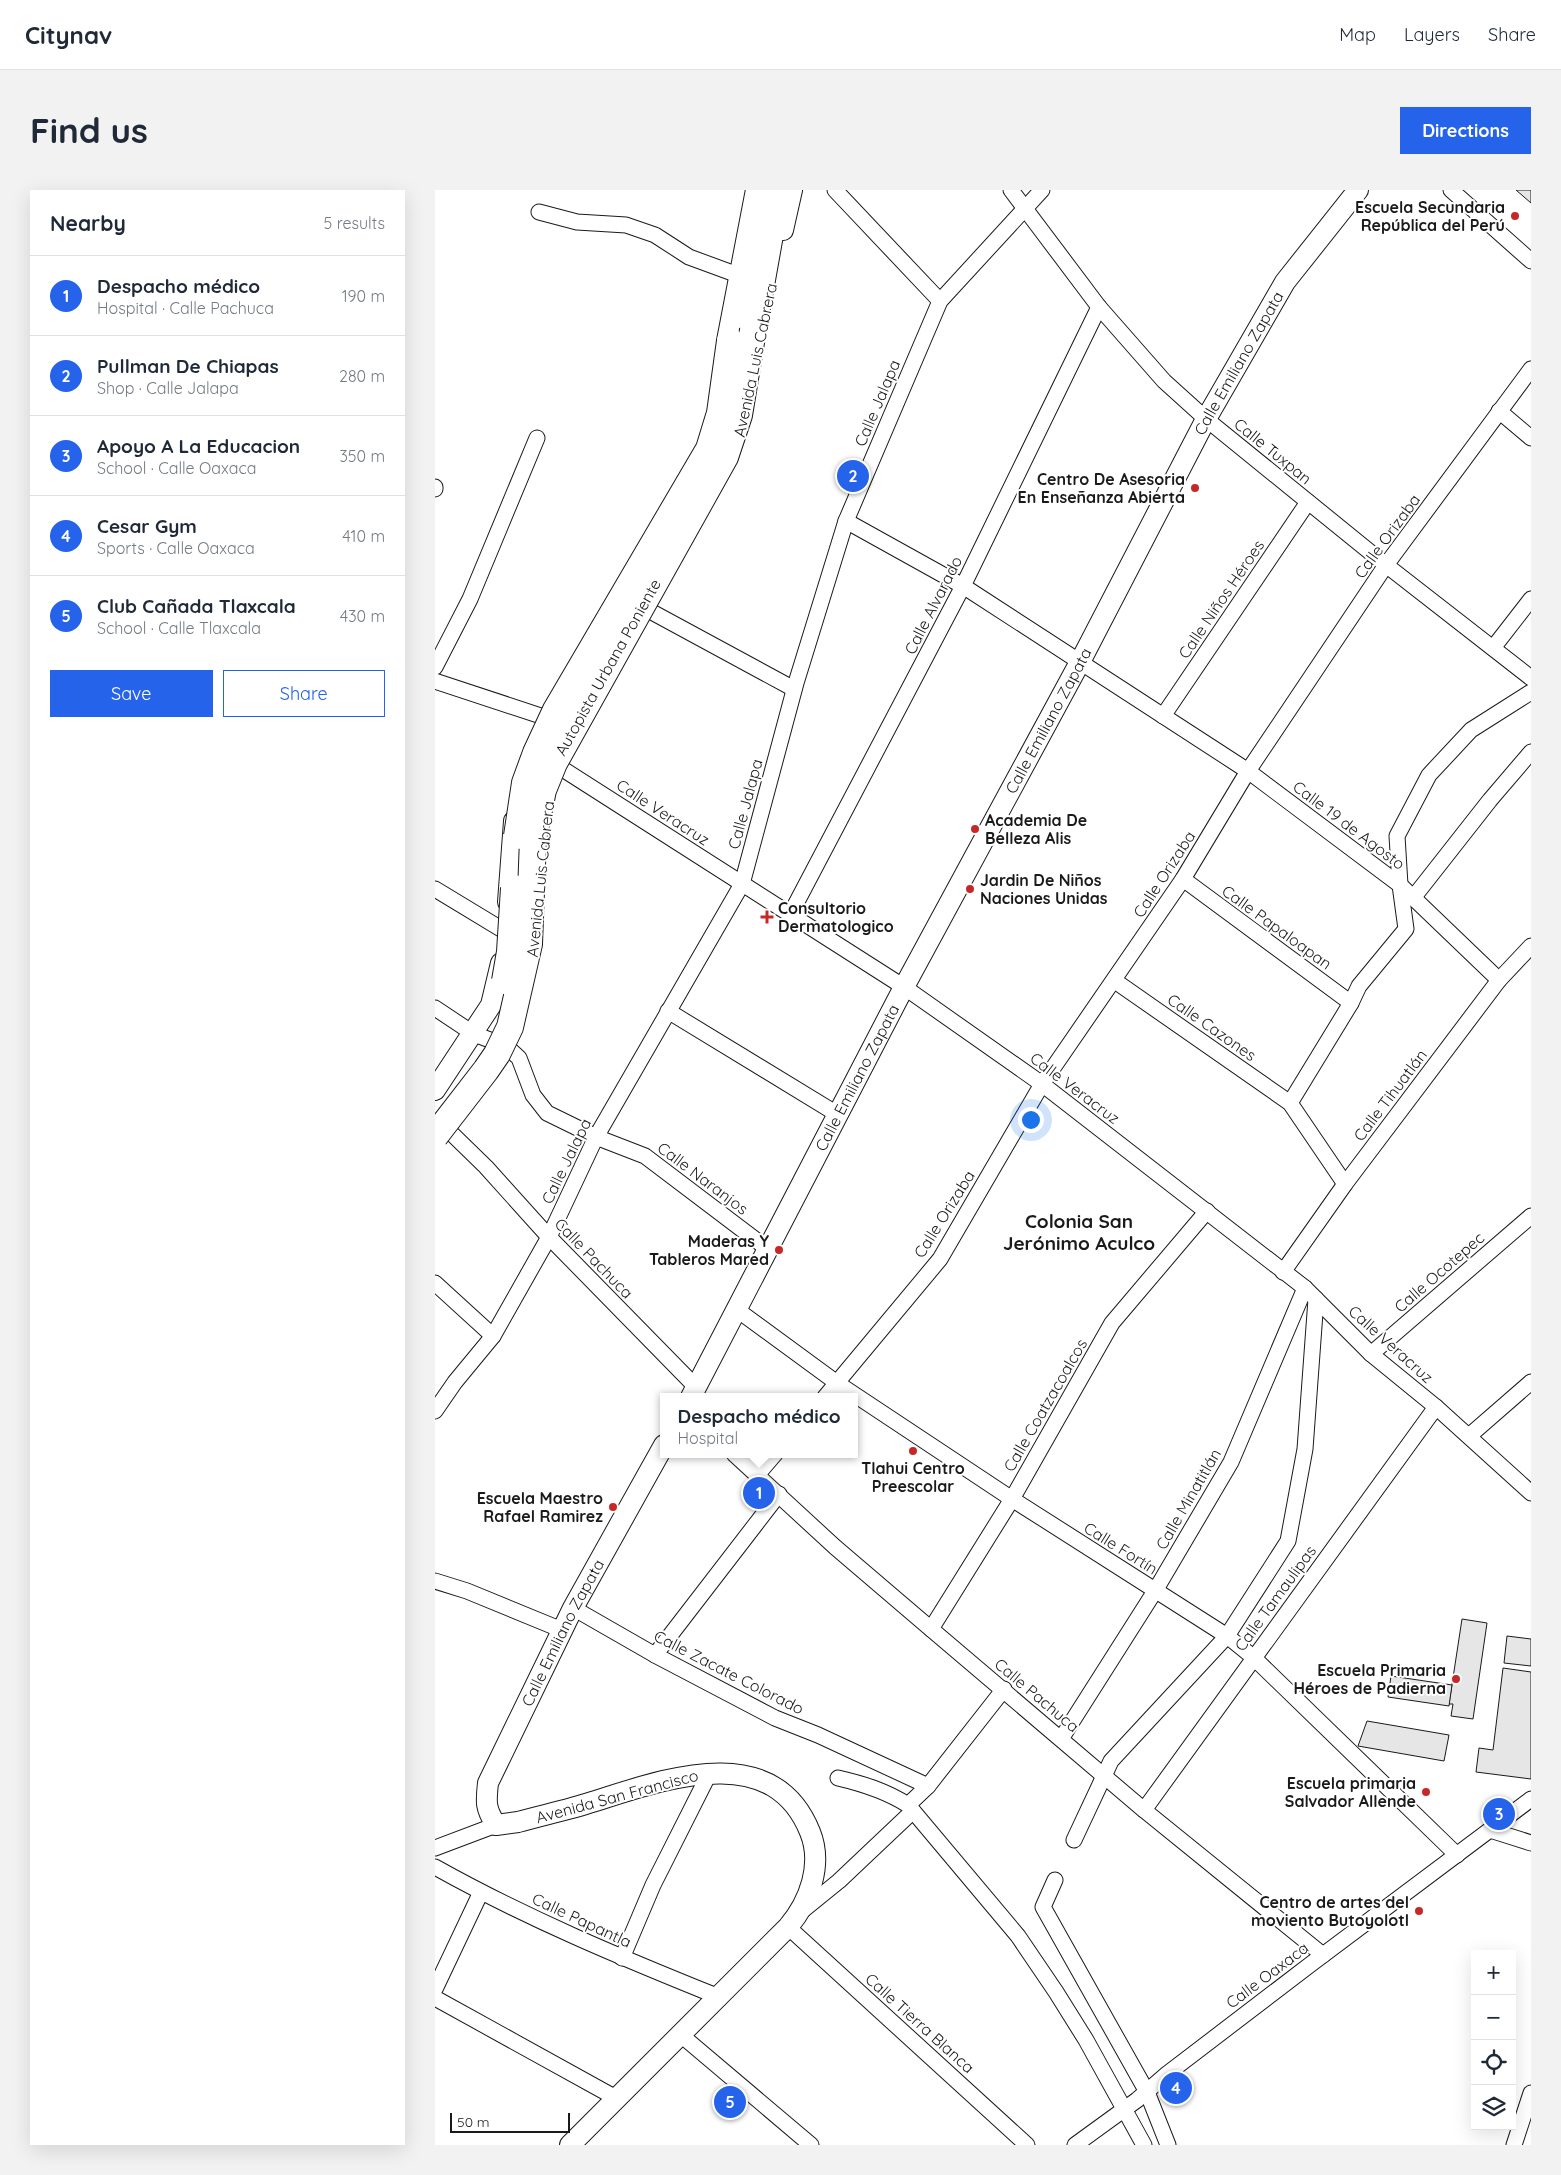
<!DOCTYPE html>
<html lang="en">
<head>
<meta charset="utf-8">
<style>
	:root { --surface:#fff; --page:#f2f2f3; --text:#1f2937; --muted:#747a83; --line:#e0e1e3; --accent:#2563eb }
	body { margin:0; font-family:Quicksand,sans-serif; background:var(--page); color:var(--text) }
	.controls { position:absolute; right:15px; bottom:15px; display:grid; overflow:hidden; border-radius:0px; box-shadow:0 5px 20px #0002 }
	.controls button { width:45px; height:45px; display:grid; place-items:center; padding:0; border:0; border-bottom:1px solid var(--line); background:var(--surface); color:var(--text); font:25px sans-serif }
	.scale { position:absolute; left:15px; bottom:12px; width:120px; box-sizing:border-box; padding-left:5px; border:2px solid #1a1a1a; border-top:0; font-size:14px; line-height:18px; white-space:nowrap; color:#1a1a1a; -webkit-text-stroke:4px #fff; paint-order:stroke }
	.you { position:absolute; left:595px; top:929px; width:18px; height:18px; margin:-12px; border:4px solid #fff; border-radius:50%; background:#1a73e8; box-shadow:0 0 0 8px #1a73e833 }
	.badge { display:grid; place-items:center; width:32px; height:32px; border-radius:50%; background:var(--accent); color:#fff; font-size:16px; font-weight:700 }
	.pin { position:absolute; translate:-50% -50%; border:2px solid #fff; box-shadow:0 1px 5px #0006 }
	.popup { position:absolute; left:225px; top:1203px; width:198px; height:65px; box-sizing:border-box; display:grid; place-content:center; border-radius:0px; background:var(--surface); filter:drop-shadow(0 1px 4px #0005); font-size:16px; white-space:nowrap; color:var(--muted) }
	.popup b { font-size:19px; color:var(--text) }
	.popup::after { content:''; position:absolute; left:50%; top:100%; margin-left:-10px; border:10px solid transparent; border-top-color:var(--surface) }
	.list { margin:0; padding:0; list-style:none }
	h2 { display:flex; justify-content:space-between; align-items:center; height:65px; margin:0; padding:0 20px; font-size:21px }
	h2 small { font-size:16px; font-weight:400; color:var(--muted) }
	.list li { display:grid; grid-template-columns:32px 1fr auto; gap:15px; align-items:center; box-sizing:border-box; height:80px; padding:0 20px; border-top:1px solid var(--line) }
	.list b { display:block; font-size:19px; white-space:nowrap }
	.list p { margin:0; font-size:16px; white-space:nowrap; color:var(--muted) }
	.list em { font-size:16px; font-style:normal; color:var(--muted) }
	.actions { display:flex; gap:10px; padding:15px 20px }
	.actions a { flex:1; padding:11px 0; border:1px solid var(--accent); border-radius:0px; text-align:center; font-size:18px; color:var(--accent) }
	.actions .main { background:var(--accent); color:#fff }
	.icon { flex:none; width:28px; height:28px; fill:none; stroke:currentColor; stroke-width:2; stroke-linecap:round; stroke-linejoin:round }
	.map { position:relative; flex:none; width:1096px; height:1955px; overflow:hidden; border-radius:0px }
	header { display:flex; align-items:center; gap:30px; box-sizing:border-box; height:70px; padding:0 25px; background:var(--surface); border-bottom:1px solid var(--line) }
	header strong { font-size:24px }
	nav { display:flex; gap:28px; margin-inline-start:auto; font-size:18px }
	.intro { display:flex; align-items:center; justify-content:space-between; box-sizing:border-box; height:120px; padding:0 30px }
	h1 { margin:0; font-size:35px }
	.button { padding:12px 22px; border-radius:0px; background:var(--accent); color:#fff; font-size:18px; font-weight:700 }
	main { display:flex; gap:30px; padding:0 30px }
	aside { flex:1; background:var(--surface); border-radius:0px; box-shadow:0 5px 20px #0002 }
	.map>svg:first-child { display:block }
</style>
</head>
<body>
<header>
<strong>Citynav</strong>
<nav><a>Map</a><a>Layers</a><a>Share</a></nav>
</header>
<div class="intro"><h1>Find us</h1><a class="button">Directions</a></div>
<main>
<aside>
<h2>Nearby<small>5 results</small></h2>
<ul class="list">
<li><span class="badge">1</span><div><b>Despacho médico</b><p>Hospital · Calle Pachuca</p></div><em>190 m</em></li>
<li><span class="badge">2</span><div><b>Pullman De Chiapas</b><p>Shop · Calle Jalapa</p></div><em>280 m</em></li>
<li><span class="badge">3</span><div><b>Apoyo A La Educacion</b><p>School · Calle Oaxaca</p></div><em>350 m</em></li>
<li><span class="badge">4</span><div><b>Cesar Gym</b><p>Sports · Calle Oaxaca</p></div><em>410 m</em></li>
<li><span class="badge">5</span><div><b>Club Cañada Tlaxcala</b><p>School · Calle Tlaxcala</p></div><em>430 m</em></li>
</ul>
<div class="actions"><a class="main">Save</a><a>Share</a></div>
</aside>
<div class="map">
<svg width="1096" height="1955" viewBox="0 0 1096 1955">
	<rect width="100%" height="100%" fill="#fff"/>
	<g fill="#e6e6e6" stroke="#1a1a1a">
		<path d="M1081,0H1096V13Z"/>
		<path d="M1027,1429L1052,1433L1038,1529L1016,1526L1018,1514H1014Z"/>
		<path d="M1072,1446L1096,1449V1476L1069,1473Z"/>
		<path d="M1068,1478L1096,1482V1589L1041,1582L1044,1558L1058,1560Z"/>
		<path d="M956,1486L1017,1495L1014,1516L953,1507Z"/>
		<path d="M932,1531L1014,1545L1009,1571L923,1556Z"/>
	</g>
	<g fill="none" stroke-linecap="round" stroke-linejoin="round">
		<defs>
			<g id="street">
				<path d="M400,0L505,111"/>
				<path d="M576,0L664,117L729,191L771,229L951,375L1096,488"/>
				<path d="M1016,0L1096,71"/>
				<path d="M104,22L142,32L191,35L220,45L254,67L303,85"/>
				<path d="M1064,221L1096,248"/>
				<path d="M0,299V297"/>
				<path d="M411,331L528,396L813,581L965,695L1064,790"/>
				<path d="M215,421L359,499"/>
				<path d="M1058,458L1096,409"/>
				<path d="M0,477L35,409L102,248"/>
				<path d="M0,491L115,529"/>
				<path d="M728,526L873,312"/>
				<path d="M123,576L469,797L607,894L870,1098L936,1164L1001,1217L1096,1303"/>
				<path d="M748,689L916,813"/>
				<path d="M0,699L71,742"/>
				<path d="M978,708L1055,610L1096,562"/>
				<path d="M355,725L528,396L664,117"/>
				<path d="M680,791L855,913L910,994"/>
				<path d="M0,818L39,844L71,856L84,868L98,905L112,923L161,947L210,966L334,1060"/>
				<path d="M233,821L402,924"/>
				<path d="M855,913L916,813L924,796L971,739L965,695L962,646L994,585L1036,540L1096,502"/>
				<path d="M12,939L51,977L114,1047L261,1197"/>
				<path d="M848,1082L910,994L1064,790L1096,756"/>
				<path d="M0,1093L58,1146"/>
				<path d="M301,1119L402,1193L577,1309L792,1446L818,1467L1022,1665"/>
				<path d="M936,1164L1096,1026"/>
				<path d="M390,1207L505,1069L607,894L748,689L813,581L951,375L1096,179"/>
				<path d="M0,1221L20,1192L58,1146L114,1047L161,947L307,694L361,493L411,331L505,111L607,0"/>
				<path d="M1034,1246L1096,1192"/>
				<path d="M299,1264L400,1357L496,1439L709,1620L888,1765"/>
				<path d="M322,1285L340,1264"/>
				<path d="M0,1391L32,1401L127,1440"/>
				<path d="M138,1418L220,1465L340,1528L383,1545L493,1596"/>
				<path d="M496,1439L577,1309L677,1133L772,1021"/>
				<path d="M220,1465L344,1304"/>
				<path d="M626,1549L720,1401L796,1272L870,1098"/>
				<path d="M403,1588C429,1594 451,1601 473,1615L583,1746L621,1802L651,1850L709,1955"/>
				<path d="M473,1615L493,1596L569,1499"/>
				<path d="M709,1620L1001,1217"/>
				<path d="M1055,1640L1096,1653"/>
				<path d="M639,1650L676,1571L792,1446L853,1351L870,1259L881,1109"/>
				<path d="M0,1658L61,1635"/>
				<path d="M0,1677C91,1728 187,1768 284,1807"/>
				<path d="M620,1690L608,1717L712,1902L733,1955"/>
				<path d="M367,1721L404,1691L478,1621"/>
				<path d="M353,1737L592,1955"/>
				<path d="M187,1768L218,1695L275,1582"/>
				<path d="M0,1799L46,1702"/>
				<path d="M0,1808L181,1908"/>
				<path d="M246,1845L376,1955"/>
				<path d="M640,1955L702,1910L732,1884L876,1774L1096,1609"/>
				<path d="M1079,1955L1096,1903"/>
			</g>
			<g id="secondary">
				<path d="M348,40L357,0"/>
				<path d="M73,712L79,631"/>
				<path d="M0,900L56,815L66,773"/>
				<path id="s1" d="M256,1207L469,797L645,472L771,229L850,92L923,0"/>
				<path id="s2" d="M135,1955L353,1737C375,1711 388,1674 375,1642C337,1548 228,1590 157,1612C133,1620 108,1625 83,1632L61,1635C50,1618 51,1612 53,1593L138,1418L229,1255"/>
			</g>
			<g id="highway">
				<path d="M318,140L343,0"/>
				<path d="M295,151L324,0"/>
			</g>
		</defs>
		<use href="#street" stroke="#1a1a1a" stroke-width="17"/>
		<use href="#secondary" stroke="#1a1a1a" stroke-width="22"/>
		<use href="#highway" stroke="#1a1a1a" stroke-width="28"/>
		<use href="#street" stroke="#fff" stroke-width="15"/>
		<use href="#secondary" stroke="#fff" stroke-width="20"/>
		<use href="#highway" stroke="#fff" stroke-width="26"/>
		<defs>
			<g id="highway-bridge">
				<path d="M82,646L90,593L101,563L121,520L274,259L285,223L295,151"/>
				<path d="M70,791L75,762L79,698"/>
				<path id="s3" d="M0,946L51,880L62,864L75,837L94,754L98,649L108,600L119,573L290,267L304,225L318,140"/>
			</g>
		</defs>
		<use href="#highway-bridge" stroke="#1a1a1a" stroke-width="28" stroke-linecap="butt"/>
		<use href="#highway-bridge" stroke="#fff" stroke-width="26"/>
	</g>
	<g fill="#c62828" stroke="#fff" stroke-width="2">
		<circle cx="1080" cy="26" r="5"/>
		<circle cx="760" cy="298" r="5"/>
		<circle cx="540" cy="639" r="5"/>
		<circle cx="535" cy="699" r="5"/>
		<path d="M329.5 719.5h5v5h5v5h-5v5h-5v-5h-5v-5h5z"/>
		<circle cx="344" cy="1060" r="5"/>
		<circle cx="478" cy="1261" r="5"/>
		<circle cx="178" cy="1317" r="5"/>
		<circle cx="1021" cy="1489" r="5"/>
		<circle cx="991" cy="1602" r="5"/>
		<circle cx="984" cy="1721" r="5"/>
	</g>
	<g text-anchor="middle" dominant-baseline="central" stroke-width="4" stroke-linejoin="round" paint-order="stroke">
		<g font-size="16" font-weight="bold" fill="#1a1a1a" stroke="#fff" text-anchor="end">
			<text x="1070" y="17">Escuela Secundaria<tspan x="1070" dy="18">República del Perú</tspan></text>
			<text x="750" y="289">Centro De Asesoria<tspan x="750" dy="18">En Enseñanza Abierta</tspan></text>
			<text x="550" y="630" text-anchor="start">Academia De<tspan x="550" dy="18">Belleza Alis</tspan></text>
			<text x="545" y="690" text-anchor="start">Jardin De Niños<tspan x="545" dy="18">Naciones Unidas</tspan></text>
			<text x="343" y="718" text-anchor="start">Consultorio<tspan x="343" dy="18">Dermatologico</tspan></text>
			<text x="334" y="1051">Maderas Y<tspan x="334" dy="18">Tableros Mared</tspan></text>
			<text x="478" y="1278" text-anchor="middle">Tlahui Centro<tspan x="478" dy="18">Preescolar</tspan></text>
			<text x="168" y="1308">Escuela Maestro<tspan x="168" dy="18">Rafael Ramirez</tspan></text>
			<text x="1011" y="1480">Escuela Primaria<tspan x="1011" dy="18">Héroes de Padierna</tspan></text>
			<text x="981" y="1593">Escuela primaria<tspan x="981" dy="18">Salvador Allende</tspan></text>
			<text x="974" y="1712">Centro de artes del<tspan x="974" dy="18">moviento Butoyolotl</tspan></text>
		</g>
		<g font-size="16" fill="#1a1a1a" stroke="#fff">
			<text transform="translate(320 170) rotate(-78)">Avenida Luis Cabrera</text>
			<text stroke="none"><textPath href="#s1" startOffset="1170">Calle Emiliano Zapata</textPath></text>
			<text transform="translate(442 213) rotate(-67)">Calle Jalapa</text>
			<text transform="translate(838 261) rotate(39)">Calle Tuxpan</text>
			<text transform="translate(952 346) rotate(-54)">Calle Orizaba</text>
			<text transform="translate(786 409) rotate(-56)">Calle Niños Héroes</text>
			<text transform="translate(498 415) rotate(-63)">Calle Alvarado</text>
			<text stroke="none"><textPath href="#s3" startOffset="512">Autopista Urbana Poniente</textPath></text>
			<text stroke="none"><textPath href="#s1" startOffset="765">Calle Emiliano Zapata</textPath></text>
			<text transform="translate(310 614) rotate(-75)">Calle Jalapa</text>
			<text transform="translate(228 622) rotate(33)">Calle Veracruz</text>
			<text transform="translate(914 635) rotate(37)">Calle 19 de Agosto</text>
			<text transform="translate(729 684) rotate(-57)">Calle Orizaba</text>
			<text transform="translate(105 689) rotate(-84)">Avenida Luis Cabrera</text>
			<text transform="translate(842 737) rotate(36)">Calle Papaloapan</text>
			<text transform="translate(777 837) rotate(35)">Calle Cazones</text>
			<text stroke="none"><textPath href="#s1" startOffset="360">Calle Emiliano Zapata</textPath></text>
			<text transform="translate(640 898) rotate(37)">Calle Veracruz</text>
			<text transform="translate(955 905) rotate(-53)">Calle Tihuatlán</text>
			<text transform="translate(131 971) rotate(-64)">Calle Jalapa</text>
			<text transform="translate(268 988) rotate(37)">Calle Naranjos</text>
			<text transform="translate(509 1024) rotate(-58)">Calle Orizaba</text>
			<text transform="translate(159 1068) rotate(46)">Calle Pachuca</text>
			<text transform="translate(1004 1082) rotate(-41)">Calle Ocotepec</text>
			<text transform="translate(956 1154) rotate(42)">Calle Veracruz</text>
			<text transform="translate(610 1215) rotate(-60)">Calle Coatzacoalcos</text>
			<text transform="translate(753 1309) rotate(-60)">Calle Minatitlán</text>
			<text transform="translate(686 1358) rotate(32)">Calle Fortín</text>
			<text transform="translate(840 1408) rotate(-54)">Calle Tamaulipas</text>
			<text stroke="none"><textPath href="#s2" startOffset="968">Calle Emiliano Zapata</textPath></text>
			<text transform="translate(294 1482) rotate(27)">Calle Zacate Colorado</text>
			<text transform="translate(602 1505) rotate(40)">Calle Pachuca</text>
			<text transform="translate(182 1606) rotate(-15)">Avenida San Francisco</text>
			<text transform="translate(147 1730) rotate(25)">Calle Papantla</text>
			<text transform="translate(832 1785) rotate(-37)">Calle Oaxaca</text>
			<text transform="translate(485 1833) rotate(42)">Calle Tierra Blanca</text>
		</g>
		<g font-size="19" font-weight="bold" fill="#1a1a1a" stroke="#fff">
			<text x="644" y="1031">Colonia San<tspan x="644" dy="22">Jerónimo Aculco</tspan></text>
		</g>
	</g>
</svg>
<div class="controls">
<button>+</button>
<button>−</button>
<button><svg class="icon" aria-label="locate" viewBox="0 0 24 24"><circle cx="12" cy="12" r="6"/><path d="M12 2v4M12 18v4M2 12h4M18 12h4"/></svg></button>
<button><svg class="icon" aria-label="layers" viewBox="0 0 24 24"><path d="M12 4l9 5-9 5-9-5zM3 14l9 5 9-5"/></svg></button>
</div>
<div class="scale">50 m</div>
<div class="you"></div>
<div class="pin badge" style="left:324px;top:1303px">1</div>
<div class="popup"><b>Despacho médico</b>Hospital</div>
<div class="pin badge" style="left:418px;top:286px">2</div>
<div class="pin badge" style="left:1064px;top:1624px">3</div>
<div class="pin badge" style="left:741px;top:1898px">4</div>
<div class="pin badge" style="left:295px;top:1912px">5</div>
</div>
</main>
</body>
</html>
